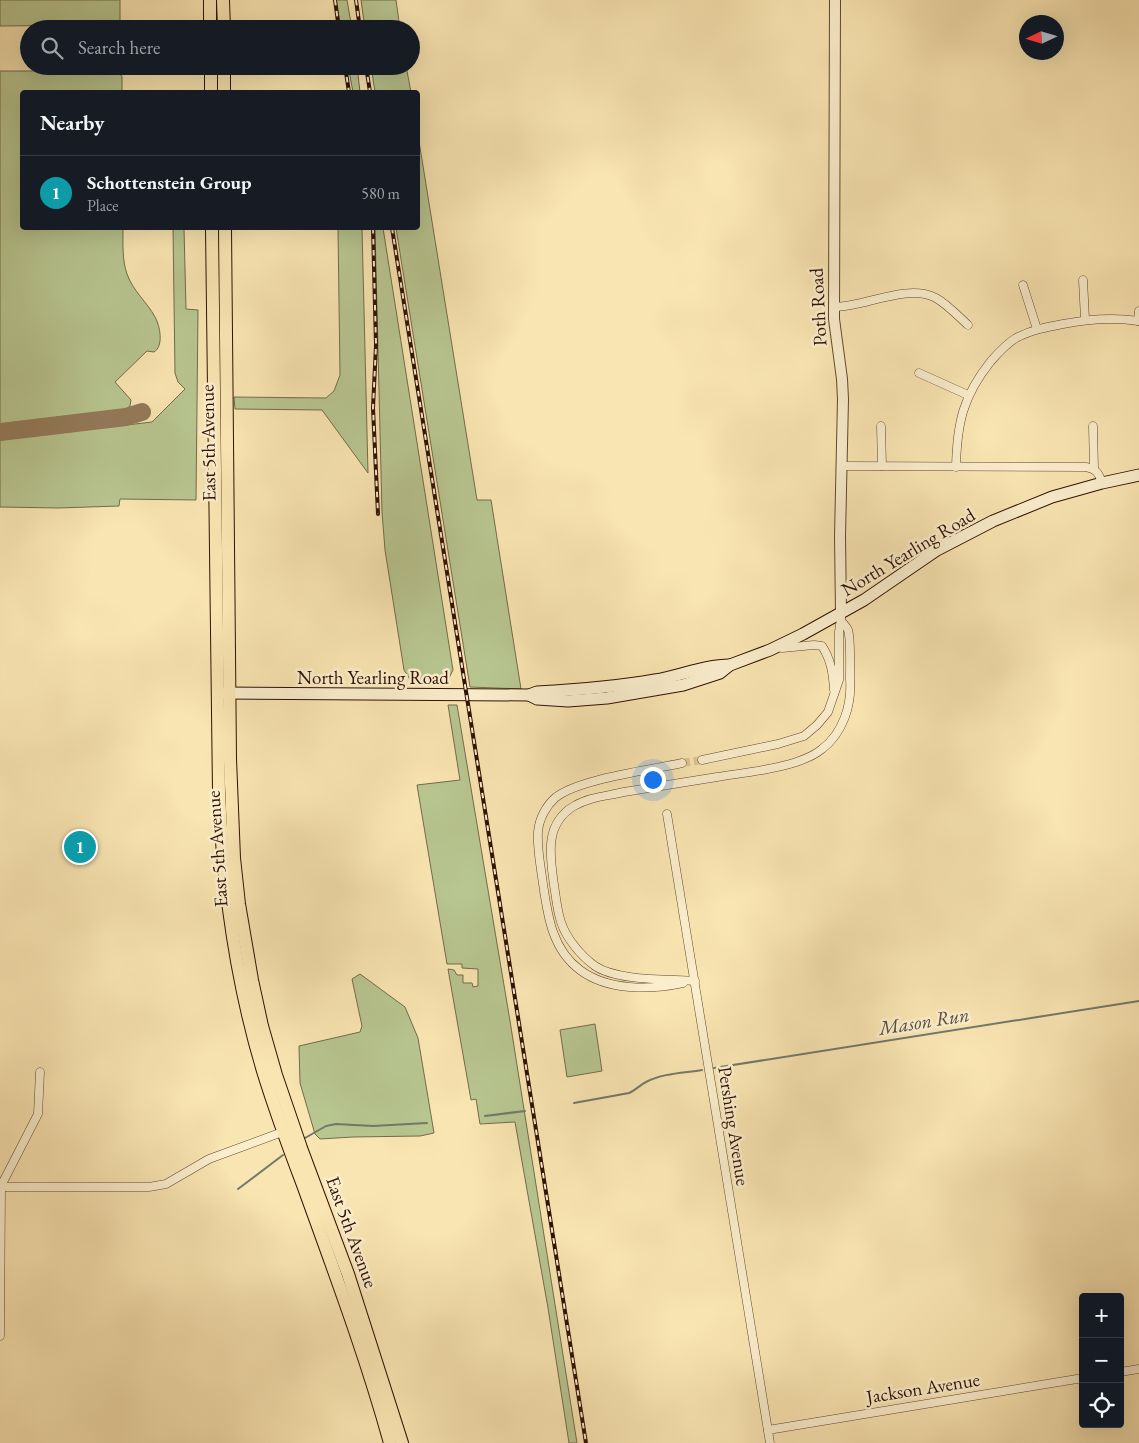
<!DOCTYPE html>
<html lang="en">
<head>
<meta charset="utf-8">
<style>
	:root { --surface:#171b24; --page:#20242c; --text:#f1f3f6; --muted:#9ea1a6; --line:#363941; --accent:#ea580c }
	body { margin:0; font-family:"EB Garamond",serif; background:var(--page); color:var(--text) }
	.controls { position:absolute; right:15px; bottom:15px; display:grid; overflow:hidden; border-radius:5px; box-shadow:0 5px 20px #0002 }
	.controls button { width:45px; height:45px; display:grid; place-items:center; padding:0; border:0; border-bottom:1px solid var(--line); background:var(--surface); color:var(--text); font:25px sans-serif }
	.compass { position:absolute; left:1019px; top:15px; width:45px; height:45px; border-radius:50%; background:var(--surface); box-shadow:0 5px 20px #0002; rotate:266deg }
	.you { position:absolute; left:652px; top:779px; width:18px; height:18px; margin:-12px; border:4px solid #fff; border-radius:50%; background:#1a73e8; box-shadow:0 0 0 8px #1a73e833 }
	.badge { display:grid; place-items:center; width:32px; height:32px; border-radius:50%; background:var(--accent); color:#fff; font-size:16px; font-weight:700 }
	.pin { position:absolute; translate:-50% -50%; border:2px solid #fff; box-shadow:0 1px 5px #0006 }
	.list { margin:0; padding:0; list-style:none }
	h2 { display:flex; justify-content:space-between; align-items:center; height:65px; margin:0; padding:0 20px; font-size:21px }
	h2 small { font-size:16px; font-weight:400; color:var(--muted) }
	.list li { display:grid; grid-template-columns:32px 1fr auto; gap:15px; align-items:center; box-sizing:border-box; height:75px; padding:0 20px; border-top:1px solid var(--line) }
	.list b { display:block; font-size:19px; white-space:nowrap }
	.list p { margin:0; font-size:16px; white-space:nowrap; color:var(--muted) }
	.list em { font-size:16px; font-style:normal; color:var(--muted) }
	.icon { flex:none; width:28px; height:28px; fill:none; stroke:currentColor; stroke-width:2; stroke-linecap:round; stroke-linejoin:round }
	.map { position:relative; flex:none; width:1139px; height:1443px; overflow:hidden }
	.search { position:absolute; background:var(--surface); box-shadow:0 5px 20px #0002; left:20px; top:20px; width:400px; height:55px; display:flex; align-items:center; gap:12px; box-sizing:border-box; padding:0 18px; border-radius:28px; color:var(--muted); font-size:19px }
	.panel { position:absolute; background:var(--surface); box-shadow:0 5px 20px #0002; left:20px; top:90px; width:400px; height:140px; border-radius:5px }
	.map>svg:first-child { display:block }
</style>
</head>
<body>
<div class="map">
<svg width="1139" height="1443" viewBox="0 0 1139 1443">
	<rect width="100%" height="100%" fill="#f9e5b2"/>
	<filter id="stains"><feTurbulence type="fractalNoise" baseFrequency=".004" numOctaves="4"/><feColorMatrix values="0 0 0 0 .2 0 0 0 0 .09 0 0 0 0 .02 0 0 0 .5 -.17"/></filter>
	<radialGradient id="worn" r=".72"><stop offset=".6" stop-color="#630" stop-opacity="0"/><stop offset="1" stop-color="#630" stop-opacity=".3"/></radialGradient>
	<g fill="#b8c690" stroke="#746b49">
		<path d="M0,0H120V25L0,26Z"/>
		<path d="M336,0H347L352,29H341Z"/>
		<path d="M361,0H396L400,29H365Z"/>
		<path d="M348,66H357L360,92H353Z"/>
		<path d="M371,66H406L411,92H375Z"/>
		<path d="M0,71H115L122,76V92H22V228H123C123,243 122,260 127,274C133,291 147,302 155,317C160,326 164,346 154,352L147,351L115,382L131,400L130,406L126,409L0,424Z"/>
		<path d="M418,135L477,500H491L521,689L470,687L396,228H418Z"/>
		<path d="M173,228H184L186,309L198,310L196,500L120,499L119,506L58,508L0,507V440L152,422L185,389L178,382L175,373Z"/>
		<path d="M338,228H362L368,473L322,410L235,409L234,397L326,398L334,391L340,375Z"/>
		<path d="M375,228H383L453,670L446,684L411,681L404,670L385,550L382,512Z"/>
		<path d="M448,705H457L510,1021L577,1443H569L548,1308L515,1122L480,1124L476,1099L471,1100L448,969L454,970L457,975H463V983H472L473,987L478,986V969L462,968V964H447L417,785L460,780Z"/>
		<path d="M360,974L405,1007L418,1038L434,1133L420,1136L353,1137L320,1139L315,1134L300,1083L299,1046L360,1032L362,1026L352,979Z"/>
		<path d="M595,1024L602,1071L567,1077L560,1030Z"/>
	</g>
	<g fill="none" stroke-linecap="round" stroke-linejoin="round">
		<g stroke="#72786b" stroke-width="2">
			<path d="M714,1068L1139,1001"/>
			<path d="M574,1103L629,1093C636,1090 640,1085 646,1082C663,1073 684,1073 702,1070"/>
			<path d="M485,1116L525,1111"/>
			<path d="M305,1138L326,1126L336,1124L373,1126L427,1123"/>
			<path d="M238,1189L283,1155"/>
		</g>
		<path stroke="#947a5a" stroke-width="18" d="M0,432L126,417L142,412"/>
		<path stroke="#dbc598" stroke-width="8" stroke-dasharray="8 4" stroke-linecap="butt" d="M682,763L702,760"/>
		<defs>
			<g id="minor">
				<path d="M1083,280L1085,319"/>
				<path d="M1023,285L1037,329"/>
				<path d="M834,307C866,307 906,283 936,298C948,305 958,316 968,325"/>
				<path d="M1138,321L1139,311"/>
				<path d="M919,373L968,395"/>
				<path d="M881,426L882,466"/>
				<path d="M1093,426L1094,469"/>
				<path d="M842,466L1086,467C1096,469 1099,473 1102,483"/>
				<path d="M956,467C957,423 963,396 991,361C999,352 1006,344 1016,338C1031,330 1047,327 1063,324C1088,319 1114,317 1139,321"/>
				<path d="M782,648L814,645L822,646C831,660 833,673 834,690"/>
				<path d="M702,760L778,744L804,736L817,725L828,712L839,680V632L841,618"/>
				<path d="M682,763C651,770 577,779 555,798C546,806 539,819 538,832C537,847 540,862 542,877C547,910 550,948 580,970C608,991 650,990 683,983"/>
				<path d="M667,814L770,1443"/>
				<path d="M695,981C668,979 617,981 595,966C581,956 566,938 561,922C557,910 556,897 554,885C550,856 544,824 574,806C589,797 607,796 624,792C655,787 686,782 717,777C747,772 799,768 822,749C843,733 852,705 850,679C850,667 851,639 848,630C847,627 843,623 841,621"/>
				<path d="M0,1185L5,1187H149L166,1184L209,1159L285,1131"/>
				<path d="M0,1336L1,1186L38,1114L40,1072"/>
				<path d="M1120,1372L1139,1369"/>
				<path d="M768,1430L1083,1378"/>
			</g>
			<path id="tertiary" d="M835,0L834,319L842,379L843,399L840,536L841,613"/>
			<g id="secondary">
				<path d="M222,693L529,695L537,692C576,690 616,687 655,680C680,676 704,665 730,665"/>
				<path d="M529,695L537,699L568,701L607,698L683,685L720,673L730,665L770,650L803,634L864,600L937,550L993,521L1052,497L1102,483L1139,475"/>
			</g>
			<g id="primary">
				<path d="M210,0V29"/>
				<path d="M223,0L224,29"/>
				<path d="M211,66V92"/>
				<path d="M224,66V92"/>
				<path d="M212,228L219,792C223,887 236,981 263,1071C275,1110 289,1148 303,1185C334,1271 366,1356 390,1443"/>
				<path d="M225,228L230,759L234,858L239,904L252,980L262,1026L276,1075L301,1148L348,1274L402,1443"/>
			</g>
		</defs>
		<use href="#minor" stroke="#62452e" stroke-width="9"/>
		<use href="#tertiary" stroke="#62452e" stroke-width="12"/>
		<use href="#secondary" stroke="#301002" stroke-width="13"/>
		<use href="#primary" stroke="#301002" stroke-width="14"/>
		<use href="#minor" stroke="#fbeecd" stroke-width="8"/>
		<use href="#tertiary" stroke="#fbeecd" stroke-width="10"/>
		<use href="#secondary" stroke="#fbeecd" stroke-width="11"/>
		<use href="#primary" stroke="#f9e5b2" stroke-width="12"/>
		<defs>
			<g id="rail">
				<path d="M335,0L339,29"/>
				<path d="M356,0L360,29"/>
				<path d="M345,66L349,92"/>
				<path d="M366,66L370,92"/>
				<path d="M373,228L376,345L373,408L378,514"/>
				<path d="M392,228L586,1443"/>
			</g>
		</defs>
		<use href="#rail" stroke="#301002" stroke-width="4"/>
		<use href="#rail" stroke="#fbeecd" stroke-width="2" stroke-dasharray="5.5" stroke-linecap="butt"/>
	</g>
	<g text-anchor="middle" dominant-baseline="central" stroke-width="5" stroke-linejoin="round" paint-order="stroke">
		<g font-size="19" fill="#301002" stroke="#fbeecd">
			<text transform="translate(818 307) rotate(-93)">Poth Road</text>
			<text transform="translate(208 443) rotate(-91)">East 5th Avenue</text>
			<text transform="translate(908 552) rotate(-31)">North Yearling Road</text>
			<text x="373" y="677">North Yearling Road</text>
			<text transform="translate(217 849) rotate(-94)">East 5th Avenue</text>
			<text transform="translate(734 1126) rotate(81)">Pershing Avenue</text>
			<text transform="translate(352 1232) rotate(70)">East 5th Avenue</text>
			<text transform="translate(923 1388) rotate(-9)">Jackson Avenue</text>
		</g>
		<g font-size="20" font-style="italic" fill="#564d3f" stroke="#fbeecd">
			<text transform="translate(924 1021) rotate(-9)">Mason Run</text>
		</g>
	</g>
	<rect width="100%" height="100%" filter="url(#stains)"/>
	<rect width="100%" height="100%" fill="url(#worn)"/>
</svg>
<div class="controls">
<button>+</button>
<button>−</button>
<button><svg class="icon" aria-label="locate" viewBox="0 0 24 24"><circle cx="12" cy="12" r="6"/><path d="M12 2v4M12 18v4M2 12h4M18 12h4"/></svg></button>
</div>
<svg class="compass" viewBox="-18 -18 36 36"><path d="M0-13l5 13h-10z" fill="#e53935"/><path d="M0 13l5-13h-10z" fill="#9ea1a6"/></svg>
<div class="you"></div>
<div class="pin badge" style="left:80px;top:847px;background:#0f9aa8">1</div>
<div class="search"><svg class="icon" aria-label="search" viewBox="0 0 24 24"><circle cx="10" cy="10" r="6"/><path d="M15 15l6 6"/></svg>Search here</div>
<section class="panel">
<h2>Nearby<small></small></h2>
<ul class="list">
<li><span class="badge" style="background:#0f9aa8">1</span><div><b>Schottenstein Group</b><p>Place</p></div><em>580 m</em></li>
</ul>
</section>
</div>
</body>
</html>
